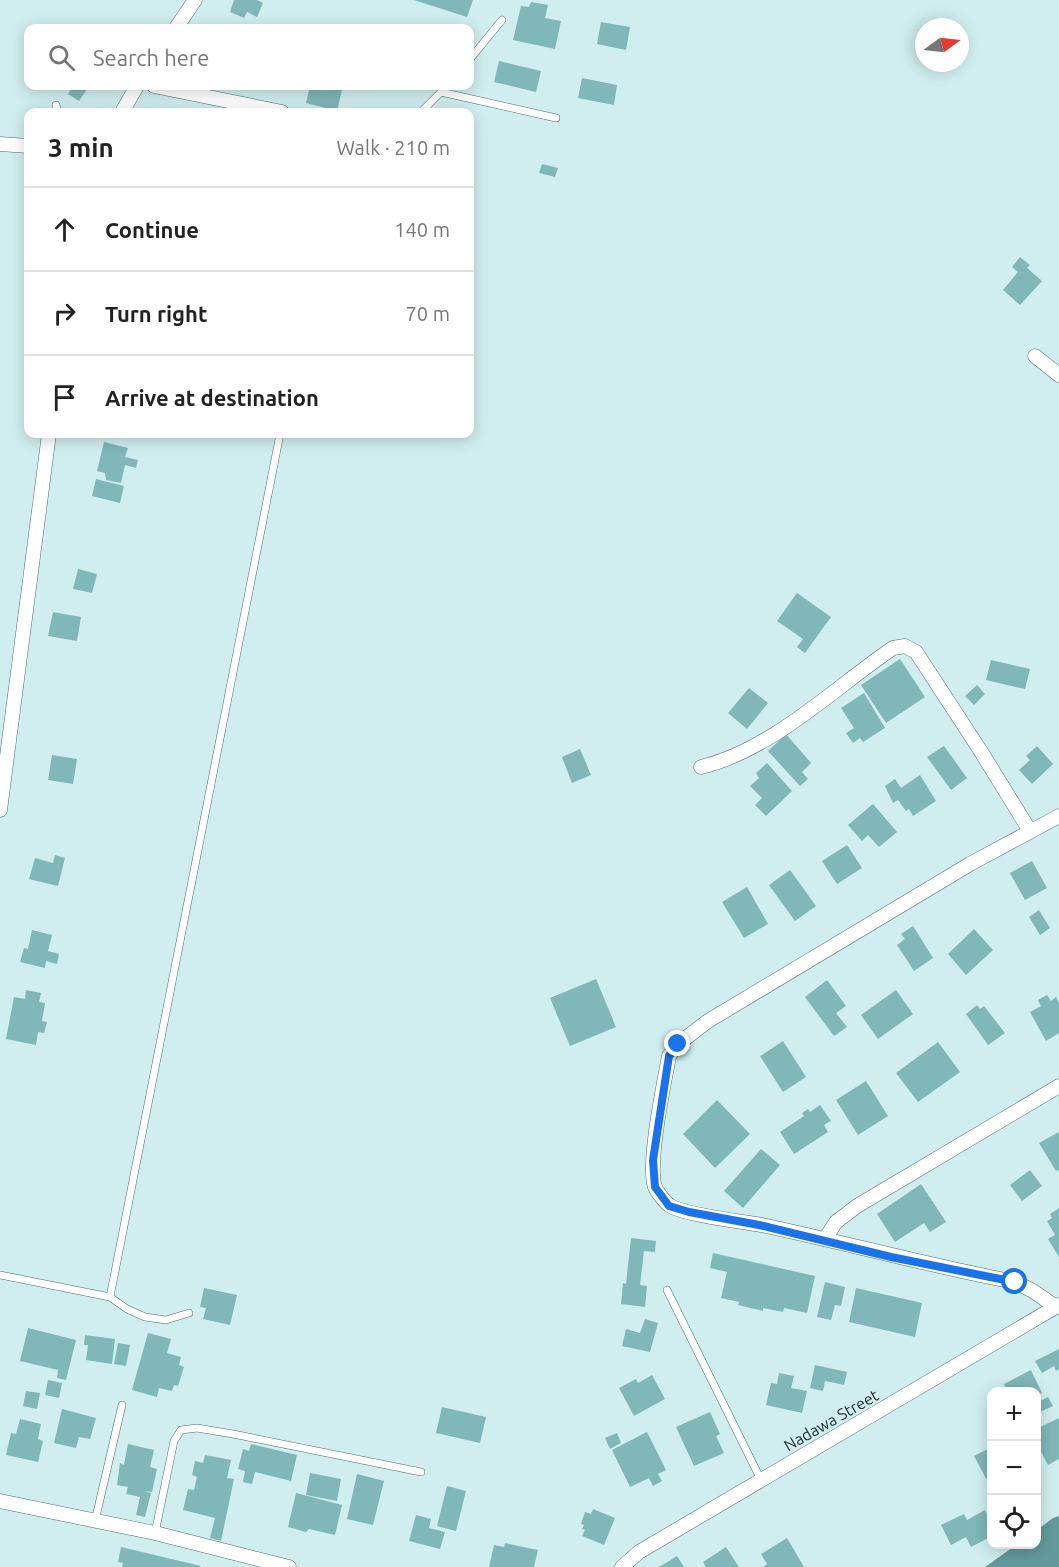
<!DOCTYPE html>
<html lang="en">
<head>
<meta charset="utf-8">
<style>
	:root { --surface:#fff; --page:#f6f6f6; --text:#222; --muted:#767676; --line:#e0e0e0 }
	body { margin:0; font-family:Ubuntu,sans-serif; background:var(--page); color:var(--text) }
	.controls { position:absolute; right:18px; bottom:18px; display:grid; overflow:hidden; border-radius:12px; box-shadow:0 3px 15px #0003 }
	.controls button { width:54px; height:54px; display:grid; place-items:center; padding:0; border:0; border-bottom:2px solid var(--line); background:var(--surface); color:var(--text); font:30px sans-serif }
	.compass { position:absolute; left:915px; top:18px; width:54px; height:54px; border-radius:50%; background:var(--surface); box-shadow:0 3px 15px #0003; rotate:75deg }
	.stop { position:absolute; width:18px; height:18px; margin:-14px; border:4px solid #1a73e8; border-radius:50%; background:#fff }
	.stop.end { background:#1a73e8; border-color:#fff; box-shadow:0 2px 6px #0008 }
	.list { margin:0; padding:0; list-style:none }
	h2 { display:flex; justify-content:space-between; align-items:center; height:78px; margin:0; padding:0 24px; font-size:26px }
	h2 small { font-size:20px; font-weight:400; color:var(--muted) }
	.list li { display:grid; grid-template-columns:39px 1fr auto; gap:18px; align-items:center; box-sizing:border-box; height:84px; padding:0 24px; border-top:2px solid var(--line) }
	.list b { display:block; font-size:22px; white-space:nowrap }
	.list em { font-size:20px; font-style:normal; color:var(--muted) }
	.icon { flex:none; width:33px; height:33px; fill:none; stroke:currentColor; stroke-width:2; stroke-linecap:round; stroke-linejoin:round }
	.map { position:relative; flex:none; width:1059px; height:1567px; overflow:hidden }
	.search { position:absolute; background:var(--surface); box-shadow:0 3px 15px #0003; left:24px; top:24px; width:450px; height:66px; display:flex; align-items:center; gap:15px; box-sizing:border-box; padding:0 21px; border-radius:12px; color:var(--muted); font-size:22px }
	.panel { position:absolute; background:var(--surface); box-shadow:0 3px 15px #0003; left:24px; top:108px; width:450px; height:330px; border-radius:12px }
	.map>svg:first-child { display:block }
</style>
</head>
<body>
<div class="map">
<svg width="1059" height="1567" viewBox="0 0 1059 1567">
	<rect width="100%" height="100%" fill="#d0eeef"/>
	<path fill="#63999b" d="M1059,1516V1567H985L1016,1545L1036,1544L1037,1530L1053,1518Z"/>
	<g fill="#80b7b9">
		<path d="M234,0H257L263,3L257,17L247,12L244,18L230,12Z"/>
		<path d="M414,0H473L467,17Z"/>
		<path d="M531,2L548,5L545,18L561,21L555,49L513,40L521,6L529,7Z"/>
		<path d="M601,22L630,27L626,50L597,44Z"/>
		<path d="M499,61L541,71L536,92L494,82Z"/>
		<path d="M582,78L617,85L614,105L578,98Z"/>
		<path d="M65,86H89L79,101L68,94L71,89Z"/>
		<path d="M310,86H323L342,90L337,111L306,103Z"/>
		<path d="M542,164L558,168L555,177L539,173Z"/>
		<path d="M1020,257L1030,265L1027,268L1042,281L1020,305L1003,290L1018,272L1012,267Z"/>
		<path d="M104,442L128,448L125,457L138,460L136,468L125,465L121,483L106,480L105,473L97,471Z"/>
		<path d="M96,479L124,486L120,503L92,496Z"/>
		<path d="M78,569L97,574L92,593L73,589Z"/>
		<path d="M797,593L831,617L805,653L797,647L803,639L777,621Z"/>
		<path d="M53,612L81,617L77,641L48,636Z"/>
		<path d="M900,659L925,697L886,723L861,685Z"/>
		<path d="M991,660L1030,669L1025,689L986,680Z"/>
		<path d="M977,685L985,694L974,705L965,696Z"/>
		<path d="M749,688L768,703L747,729L728,713Z"/>
		<path d="M864,693L885,728L863,742L860,738L853,743L846,733L854,728L841,708Z"/>
		<path d="M786,734L811,763L802,772L808,779L800,786L768,751Z"/>
		<path d="M944,746L967,778L951,790L927,757Z"/>
		<path d="M1037,746L1053,764L1032,784L1019,770L1030,760L1026,756Z"/>
		<path d="M580,749L591,775L572,783L562,757Z"/>
		<path d="M52,755L77,759L73,784L48,780Z"/>
		<path d="M767,763L792,791L766,816L755,805L762,798L750,786L759,778L756,773Z"/>
		<path d="M920,775L936,801L913,816L909,809L906,811L898,800L893,803L885,786L895,779L901,788Z"/>
		<path d="M873,804L897,832L879,847L868,835L862,841L848,825Z"/>
		<path d="M847,845L862,868L837,884L822,861Z"/>
		<path d="M55,855L65,858L58,886L29,879L35,858L53,863Z"/>
		<path d="M1032,861L1047,888L1025,900L1010,873Z"/>
		<path d="M790,870L816,906L795,921L769,885Z"/>
		<path d="M747,887L768,924L744,938L722,902Z"/>
		<path d="M1039,910L1050,928L1040,935L1029,917Z"/>
		<path d="M913,926L933,958L914,971L897,945L905,939L901,934Z"/>
		<path d="M974,929L993,950L966,975L948,954Z"/>
		<path d="M32,930L52,935L48,951L59,954L57,964L46,961L45,968L20,962L24,948L28,949Z"/>
		<path d="M596,979L616,1027L570,1046L550,998Z"/>
		<path d="M827,980L846,1006L836,1013L847,1027L834,1036L805,997Z"/>
		<path d="M26,990L41,993L39,1002L45,1003L42,1021L47,1022L44,1033L38,1032L36,1045L6,1039L14,997L25,999Z"/>
		<path d="M896,990L913,1014L878,1039L861,1015Z"/>
		<path d="M1047,995L1051,1001L1056,997L1059,1003V1033L1046,1041L1030,1012L1041,1006L1038,1000Z"/>
		<path d="M977,1005L980,1009L984,1006L1005,1033L988,1045L966,1014Z"/>
		<path d="M783,1041L806,1077L783,1092L760,1056Z"/>
		<path d="M938,1042L960,1072L918,1102L896,1073Z"/>
		<path d="M866,1081L888,1116L858,1135L836,1100Z"/>
		<path d="M717,1100L750,1134L715,1168L683,1134Z"/>
		<path d="M820,1105L831,1121L824,1125L828,1132L794,1154L780,1132L804,1116L802,1113L808,1109L810,1112Z"/>
		<path d="M1059,1132V1170L1056,1171L1039,1143Z"/>
		<path d="M761,1149L780,1165L743,1208L724,1191Z"/>
		<path d="M1030,1170L1042,1186L1022,1201L1010,1185Z"/>
		<path d="M921,1184L946,1222L930,1232L924,1223L895,1242L877,1214Z"/>
		<path d="M1059,1208V1257L1048,1239L1055,1235L1047,1221L1052,1218L1050,1214Z"/>
		<path d="M631,1238L656,1241L655,1252L644,1251L640,1285L647,1286L645,1307L621,1304L623,1283L626,1284Z"/>
		<path d="M713,1253L815,1276L807,1313L784,1308L783,1312L763,1308V1311L738,1305L739,1302L721,1298L727,1272L710,1268Z"/>
		<path d="M825,1282L845,1287L841,1306L835,1305L831,1320L817,1317Z"/>
		<path d="M204,1288L237,1295L230,1325L203,1319L206,1308L200,1307Z"/>
		<path d="M856,1288L922,1303L915,1337L849,1322Z"/>
		<path d="M645,1319L658,1323L650,1352L622,1346L626,1329L640,1333Z"/>
		<path d="M28,1328L76,1340L66,1380L57,1378L58,1370L20,1361Z"/>
		<path d="M148,1333L171,1339L167,1353L181,1357L179,1365L184,1367L178,1386L174,1385L172,1391L159,1388L157,1397L132,1390Z"/>
		<path d="M85,1335L115,1339L112,1364L86,1360L88,1345H84Z"/>
		<path d="M118,1343L130,1345L126,1366L114,1364Z"/>
		<path d="M1059,1349V1369L1056,1371L1054,1366L1042,1373L1035,1361Z"/>
		<path d="M815,1365L847,1372L844,1385L825,1381L823,1391L810,1388Z"/>
		<path d="M1031,1370L1042,1393L1036,1396V1392H1007L1004,1384Z"/>
		<path d="M779,1373L794,1376L791,1388L807,1391L802,1413L766,1405L771,1383L777,1384Z"/>
		<path d="M652,1375L665,1399L634,1416L619,1388L636,1379L638,1383Z"/>
		<path d="M48,1380L62,1383L59,1398L45,1395Z"/>
		<path d="M26,1391L40,1393L37,1409L23,1406Z"/>
		<path d="M1048,1397L1053,1406L1040,1412L1036,1403Z"/>
		<path d="M442,1407L486,1417L480,1443L436,1433Z"/>
		<path d="M62,1409L96,1418L90,1439L79,1437L76,1448L54,1443Z"/>
		<path d="M710,1412L720,1434L716,1436L724,1453L694,1466L676,1427Z"/>
		<path d="M1059,1418V1459L1048,1465L1036,1442V1429Z"/>
		<path d="M20,1419L41,1424L38,1439L43,1441L38,1462L6,1455L11,1433L16,1434Z"/>
		<path d="M647,1432L666,1470L658,1474L662,1481L653,1486L649,1478L630,1487L612,1450Z"/>
		<path d="M617,1433L621,1443L610,1449L605,1438Z"/>
		<path d="M128,1444L154,1450L150,1467L157,1469L152,1492L143,1491L151,1493L145,1517L136,1515L140,1497L126,1494L128,1487L117,1485L120,1463L124,1465Z"/>
		<path d="M251,1444L297,1455L291,1481L255,1472L252,1484L243,1482L245,1471L238,1469L243,1449L249,1451Z"/>
		<path d="M992,1447V1483L989,1484L974,1456Z"/>
		<path d="M205,1455L231,1460L227,1478L234,1479L221,1541L210,1538L215,1518L183,1510L188,1489L194,1490L197,1477L192,1475L195,1461L203,1463Z"/>
		<path d="M310,1473L341,1479L337,1501L306,1495Z"/>
		<path d="M357,1474L384,1481L373,1525L347,1519Z"/>
		<path d="M447,1486L466,1491L456,1531L437,1526Z"/>
		<path d="M296,1493L342,1505L335,1535L309,1529L306,1532L288,1527Z"/>
		<path d="M593,1509L615,1518L604,1545L582,1536L585,1530L582,1529L584,1525L581,1524L585,1512L591,1514Z"/>
		<path d="M985,1510L992,1524V1536L971,1547L966,1537L951,1545L941,1525L964,1514L967,1520Z"/>
		<path d="M416,1515L431,1519L429,1528L445,1532L440,1549L409,1541Z"/>
		<path d="M787,1538L804,1567H763L767,1564L761,1554Z"/>
		<path d="M505,1543L538,1550L534,1567H489L494,1545L504,1547Z"/>
		<path d="M121,1547L201,1566L200,1567H122L123,1563L118,1562Z"/>
		<path d="M726,1547L739,1567H706L703,1562Z"/>
		<path d="M677,1556L684,1567H659Z"/>
	</g>
	<g fill="none" stroke-linecap="round" stroke-linejoin="round">
		<defs>
			<g id="lane">
				<path d="M470,59L502,20"/>
				<path d="M441,92L447,86"/>
				<path d="M56,105L58,112"/>
				<path d="M421,112L441,92L556,118"/>
				<path d="M0,1275L110,1297L127,1309L145,1317L166,1320L189,1313"/>
				<path d="M667,1290L761,1480"/>
				<path d="M110,1297L280,434"/>
				<path d="M95,1521L122,1405"/>
				<path d="M155,1533L174,1441L181,1430L197,1428L233,1434L421,1472"/>
			</g>
			<g id="street">
				<path d="M176,28L195,0"/>
				<path d="M154,86L282,112"/>
				<path d="M122,112L137,86"/>
				<path d="M0,144L28,146"/>
				<path d="M1035,356L1059,375"/>
				<path d="M701,767C772,750 834,688 893,648L905,646L916,652L980,750L1030,831"/>
				<path d="M0,810L49,434"/>
				<path d="M825,1239L836,1222L857,1206L1059,1086"/>
				<path d="M1056,1307L1033,1291L1015,1282C930,1266 847,1243 762,1225C744,1222 680,1214 669,1205C665,1202 657,1192 655,1187C647,1164 664,1084 669,1056L678,1044L708,1021L970,864L1059,816"/>
				<path d="M0,1501L155,1533L289,1567"/>
				<path d="M622,1567L639,1552L1059,1305"/>
			</g>
		</defs>
		<use href="#lane" stroke="#4f6a6b" stroke-width="8"/>
		<use href="#street" stroke="#4f6a6b" stroke-width="15"/>
		<use href="#lane" stroke="#fff" stroke-width="7"/>
		<use href="#street" stroke="#fff" stroke-width="14"/>
	</g>
	<g fill="none" stroke-linecap="round" stroke-linejoin="round">
		<path stroke="#1a73e8" stroke-width="8" d="M678,1044L669,1056L653,1160L655,1187L669,1206L689,1212L759,1225L891,1257L1015,1282"/>
	</g>
	<g text-anchor="middle" dominant-baseline="central" stroke-width="5" stroke-linejoin="round" paint-order="stroke">
		<g font-size="16" fill="#1e292a" stroke="#d0eeef">
			<text transform="translate(831 1420) rotate(-30)">Nadawa Street</text>
		</g>
	</g>
</svg>
<div class="controls">
<button>+</button>
<button>−</button>
<button><svg class="icon" aria-label="locate" viewBox="0 0 24 24"><circle cx="12" cy="12" r="6"/><path d="M12 2v4M12 18v4M2 12h4M18 12h4"/></svg></button>
</div>
<svg class="compass" viewBox="-18 -18 36 36"><path d="M0-13l5 13h-10z" fill="#e53935"/><path d="M0 13l5-13h-10z" fill="#767676"/></svg>
<div class="stop" style="left:1015px;top:1282px"></div>
<div class="stop end" style="left:678px;top:1044px"></div>
<div class="search"><svg class="icon" aria-label="search" viewBox="0 0 24 24"><circle cx="10" cy="10" r="6"/><path d="M15 15l6 6"/></svg>Search here</div>
<section class="panel">
<h2>3 min<small>Walk · 210 m</small></h2>
<ul class="list">
<li><svg class="icon" aria-label="ahead" viewBox="0 0 24 24"><path d="M12 20V5M6 11l6-6 6 6"/></svg><div><b>Continue</b></div><em>140 m</em></li>
<li><svg class="icon" aria-label="right" viewBox="0 0 24 24"><path d="M7 20v-9h11M14 6l5 5-5 5"/></svg><div><b>Turn right</b></div><em>70 m</em></li>
<li><svg class="icon" aria-label="arrive" viewBox="0 0 24 24"><path d="M6 21V4h12l-3 4 3 4H6"/></svg><div><b>Arrive at destination</b></div></li>
</ul>
</section>
</div>
</body>
</html>
